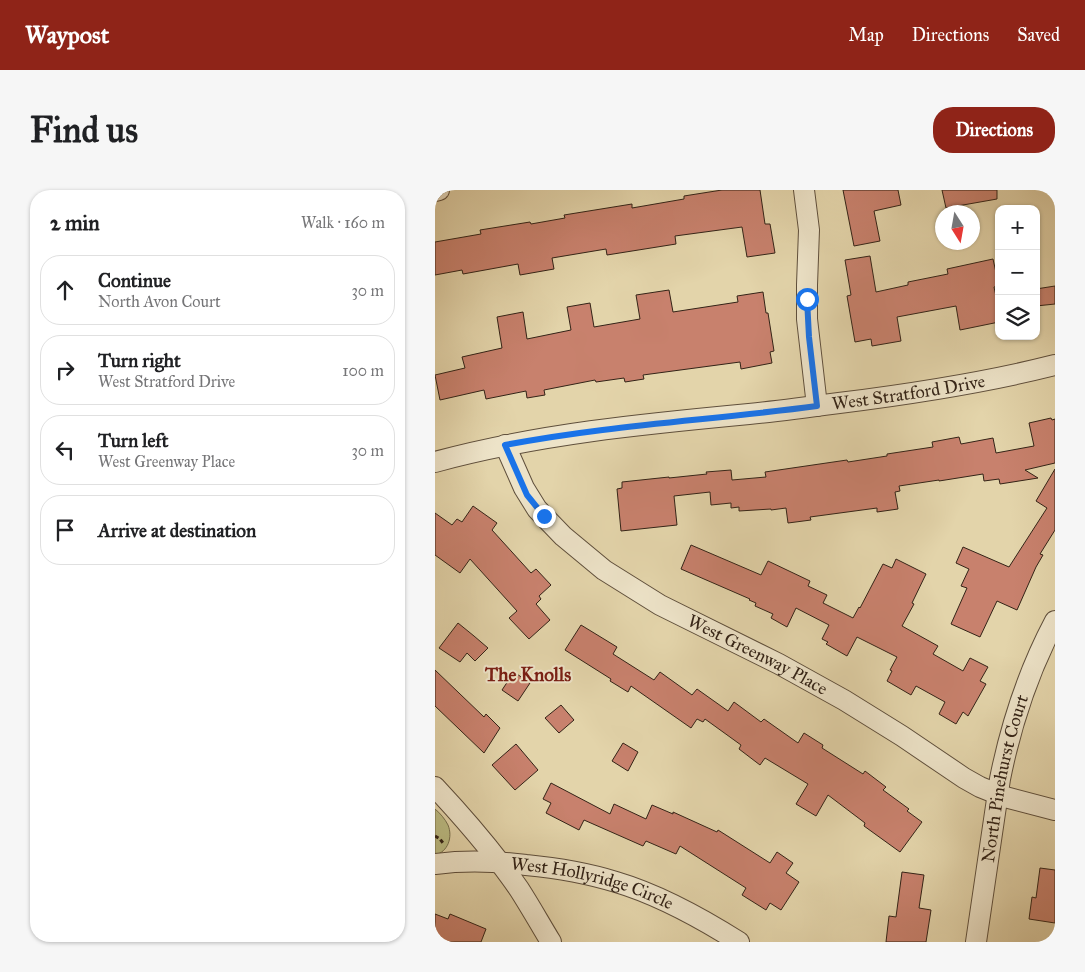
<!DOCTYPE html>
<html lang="en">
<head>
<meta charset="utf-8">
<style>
	:root { --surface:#fff; --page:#f6f6f6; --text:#202124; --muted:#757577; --line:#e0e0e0; --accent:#8f2418 }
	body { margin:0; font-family:"IM FELL Great Primer",serif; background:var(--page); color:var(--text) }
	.controls { position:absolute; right:15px; top:15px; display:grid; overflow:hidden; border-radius:10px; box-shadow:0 1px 4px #0004 }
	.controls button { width:45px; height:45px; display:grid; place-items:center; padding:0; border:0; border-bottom:1px solid var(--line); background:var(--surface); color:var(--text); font:25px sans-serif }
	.compass { position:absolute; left:500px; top:15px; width:45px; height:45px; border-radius:50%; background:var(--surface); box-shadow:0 1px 4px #0004; rotate:169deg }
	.stop { position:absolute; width:15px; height:15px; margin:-11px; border:4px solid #1a73e8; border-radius:50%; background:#fff }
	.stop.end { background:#1a73e8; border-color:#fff; box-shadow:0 1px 5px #0008 }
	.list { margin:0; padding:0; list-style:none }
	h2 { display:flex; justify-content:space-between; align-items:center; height:65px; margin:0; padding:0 20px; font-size:21px }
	h2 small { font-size:16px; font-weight:400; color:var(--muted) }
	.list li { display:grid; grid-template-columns:32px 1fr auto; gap:15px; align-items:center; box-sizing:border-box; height:70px; margin:0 10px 10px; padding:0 10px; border:1px solid var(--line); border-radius:20px }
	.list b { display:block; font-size:19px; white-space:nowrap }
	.list p { margin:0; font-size:16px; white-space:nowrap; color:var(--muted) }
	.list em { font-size:16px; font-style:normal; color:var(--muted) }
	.icon { flex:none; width:28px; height:28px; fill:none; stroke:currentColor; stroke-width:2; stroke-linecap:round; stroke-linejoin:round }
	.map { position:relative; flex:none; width:620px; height:752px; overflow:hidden; border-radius:20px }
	header { display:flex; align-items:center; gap:30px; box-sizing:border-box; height:70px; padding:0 25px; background:var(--accent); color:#fff }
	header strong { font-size:24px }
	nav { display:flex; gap:28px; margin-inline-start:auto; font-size:18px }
	.intro { display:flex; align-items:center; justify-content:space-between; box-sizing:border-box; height:120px; padding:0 30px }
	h1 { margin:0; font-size:35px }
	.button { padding:12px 22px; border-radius:20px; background:var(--accent); color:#fff; font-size:18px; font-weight:700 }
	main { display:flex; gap:30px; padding:0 30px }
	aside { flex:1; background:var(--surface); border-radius:20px; box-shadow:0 1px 4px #0004 }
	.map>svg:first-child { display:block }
</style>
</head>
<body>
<header>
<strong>Waypost</strong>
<nav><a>Map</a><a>Directions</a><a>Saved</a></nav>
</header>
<div class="intro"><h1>Find us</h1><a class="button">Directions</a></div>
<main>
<aside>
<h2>2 min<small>Walk · 160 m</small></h2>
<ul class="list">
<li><svg class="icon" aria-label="ahead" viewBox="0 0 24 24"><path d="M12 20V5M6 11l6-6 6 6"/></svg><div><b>Continue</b><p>North Avon Court</p></div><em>30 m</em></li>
<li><svg class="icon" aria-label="right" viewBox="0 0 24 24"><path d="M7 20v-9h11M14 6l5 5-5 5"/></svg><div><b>Turn right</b><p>West Stratford Drive</p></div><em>100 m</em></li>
<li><svg class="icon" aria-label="left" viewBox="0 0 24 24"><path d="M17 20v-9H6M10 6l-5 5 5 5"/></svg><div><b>Turn left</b><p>West Greenway Place</p></div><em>30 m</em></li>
<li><svg class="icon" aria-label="arrive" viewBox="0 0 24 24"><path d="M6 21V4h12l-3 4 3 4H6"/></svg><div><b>Arrive at destination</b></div></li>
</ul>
</aside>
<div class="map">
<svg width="620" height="752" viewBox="0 0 620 752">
	<rect width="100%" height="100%" fill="#e3d4aa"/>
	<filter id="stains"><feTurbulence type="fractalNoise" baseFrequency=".004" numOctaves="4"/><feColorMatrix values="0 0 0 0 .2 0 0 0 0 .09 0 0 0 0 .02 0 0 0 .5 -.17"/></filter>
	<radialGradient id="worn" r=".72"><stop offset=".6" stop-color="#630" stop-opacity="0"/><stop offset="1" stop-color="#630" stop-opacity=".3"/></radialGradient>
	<path fill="#bbbb83" stroke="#776f4d" d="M0,619C5,623 10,629 13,635C18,647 13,662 0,665Z"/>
	<g fill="#c8816d" stroke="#332317">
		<path d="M287,0H325L330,34H335L340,63L312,67L307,37L240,46L241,54L172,65L171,59L117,68L119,79L85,85L83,74L28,84L27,80L0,85V52L46,44L45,40L95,32L96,34L130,28L129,25L197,14V18L249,9V6Z"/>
		<path d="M408,0H463L466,15L439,21L445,51L419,56Z"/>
		<path d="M507,0H562V9L511,18Z"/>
		<path d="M435,66L441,102L473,95V92L513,84L512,79L558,69L564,96L559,97L564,120V132L525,140L521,116L462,127L466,151L437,156L436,149L420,152L412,106L416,105L410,70Z"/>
		<path d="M620,96V114L601,116V99Z"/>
		<path d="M234,100L238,122L303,112L302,106L328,102L331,123H333L339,161L335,162L337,173L306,179L305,172L208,185L209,189L190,192L189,188L161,192L160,190L109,200L110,205L92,208L91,201L51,209L49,200L5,210L0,185L30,178L27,167L67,158L62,127L88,122L92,149L136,140L132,117L155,113L159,137L205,129L201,105Z"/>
		<path d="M616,228L617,230L620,229V273L590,280L603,288L565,294L564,289L549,291L548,284L504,291V290L464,296L465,301L460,302L463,319L442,322V318L375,327L376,330L353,333L351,318L336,320V319L304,321V317L296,318V313L276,315L275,302L239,306L242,335L186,341L182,299L187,298V292L234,287V288L272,284L271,282L296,280L297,290L331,287L330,282L412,270L413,272L452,266V264L498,257L497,252L524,247L526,254L558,248L561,263L599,256L594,233Z"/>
		<path d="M620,279V340L605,364L608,365L601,377L582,420L562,411L545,447L516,434L532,398L526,396L534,379L521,373L528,357L574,377L612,318L601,311Z"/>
		<path d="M38,316L62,333L57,340L96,383L101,379L116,395L104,406L106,409L101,414L115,430L94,449L74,428L82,421L35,369L25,383L0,365V323L17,335L22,329L27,332Z"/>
		<path d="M256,355L326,385L333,371L375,391L373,396L392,405L388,413L418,428L424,417L425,418L448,374L457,378L461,369L491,384L477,413L479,414L467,436L503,456L498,464L528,481L535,468L553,477L545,491L551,494L533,526L528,522L521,534L504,524L510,512L481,496L476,505L452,491L457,481L455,480L462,467L422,447L412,466L391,454L393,452L387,449L394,435L361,418L352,437L336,428L338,424L320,416L321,413L314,410L315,409L246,379Z"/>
		<path d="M23,433L39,446L53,458L40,471L32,463L25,472L4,458Z"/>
		<path d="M146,435L182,457L178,464L219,490L225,482L257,505L262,499L293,521L299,512L326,532L329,529L363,553L369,543L388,555L387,558L428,584L430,581L451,597L448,600L474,619L472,621L487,632L465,662L429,636L430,633L393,605L381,626L361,614L373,594L330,568L325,575L304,559L306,555L270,529L268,532L262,529L256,538L196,496L193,502L175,491L176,489L130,460Z"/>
		<path d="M0,480L49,527L51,524L65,538L49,563L0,516Z"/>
		<path d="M79,482L95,493L83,511L67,500Z"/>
		<path d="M126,515L139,530L124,543L110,528Z"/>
		<path d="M188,553L203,562L193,581L177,571Z"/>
		<path d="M81,554L103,580L80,600L57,575Z"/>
		<path d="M116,593L175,624L179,614L211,629L217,615L238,624V622L282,642L283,640L335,673L342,662L358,673L351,683L364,692L346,720L335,713L331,720L307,705L311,698L245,656L241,664L211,651L208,656L149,630L144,640L111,623L116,613L108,609Z"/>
		<path d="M605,678L620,680V733L594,729L597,707L601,708Z"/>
		<path d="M467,682L489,685L484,718L496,720L491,752H451L454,726L461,727Z"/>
		<path d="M0,724L13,729L15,724L51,739L46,752H0Z"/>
	</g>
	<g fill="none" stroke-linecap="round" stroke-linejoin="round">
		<defs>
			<g id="street">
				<path d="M369,0L374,40L372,95V129L382,216"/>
				<path d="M0,1L4,0"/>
				<path id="s1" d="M70,255L89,298L102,319L128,346L169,380L225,415L344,474L409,510L467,546L529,588L545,597L570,607L620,620"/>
				<path id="s2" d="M0,272C103,244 208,234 314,224C344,221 374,217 404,213C476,204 549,193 620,175"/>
				<path d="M0,597C29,628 60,664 84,699C95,716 105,734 116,752"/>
				<path id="s3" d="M0,674C31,670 60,671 91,675C122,678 152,683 181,692C225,705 266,728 304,752"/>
				<path id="s4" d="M541,752L565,589C576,534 594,480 620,431"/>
			</g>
		</defs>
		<use href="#street" stroke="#5f4f3c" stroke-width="22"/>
		<path stroke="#332317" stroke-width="3" stroke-dasharray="4 2.5" stroke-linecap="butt" d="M0,646L5,649L8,653"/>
		<use href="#street" stroke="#ede3c8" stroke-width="20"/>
	</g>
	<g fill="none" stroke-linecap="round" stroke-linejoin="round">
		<path stroke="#1a73e8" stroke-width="6" d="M109,326L92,305L70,255C174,235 278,230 382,216L374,147L372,109"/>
	</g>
	<g text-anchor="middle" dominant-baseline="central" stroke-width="4" stroke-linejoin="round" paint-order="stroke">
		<g font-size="18" fill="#332317" stroke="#ede3c8">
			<text stroke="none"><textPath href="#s2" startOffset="479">West Stratford Drive</textPath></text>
			<text stroke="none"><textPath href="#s1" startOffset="338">West Greenway Place</textPath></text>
			<text stroke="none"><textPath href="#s4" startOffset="166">North Pinehurst Court</textPath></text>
			<text stroke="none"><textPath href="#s3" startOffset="160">West Hollyridge Circle</textPath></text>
		</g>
		<g font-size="19" font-weight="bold" fill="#7a1f14" stroke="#ede3c8">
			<text x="93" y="484">The Knolls</text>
		</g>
	</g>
	<rect width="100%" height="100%" filter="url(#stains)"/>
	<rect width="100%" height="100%" fill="url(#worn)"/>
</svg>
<div class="controls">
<button>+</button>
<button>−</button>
<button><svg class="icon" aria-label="layers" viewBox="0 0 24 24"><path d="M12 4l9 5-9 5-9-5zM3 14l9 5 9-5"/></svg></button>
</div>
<svg class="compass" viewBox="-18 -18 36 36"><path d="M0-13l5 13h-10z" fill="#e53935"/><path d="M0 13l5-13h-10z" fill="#757577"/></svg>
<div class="stop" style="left:372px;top:109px"></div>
<div class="stop end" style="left:109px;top:326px"></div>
</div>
</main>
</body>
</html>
